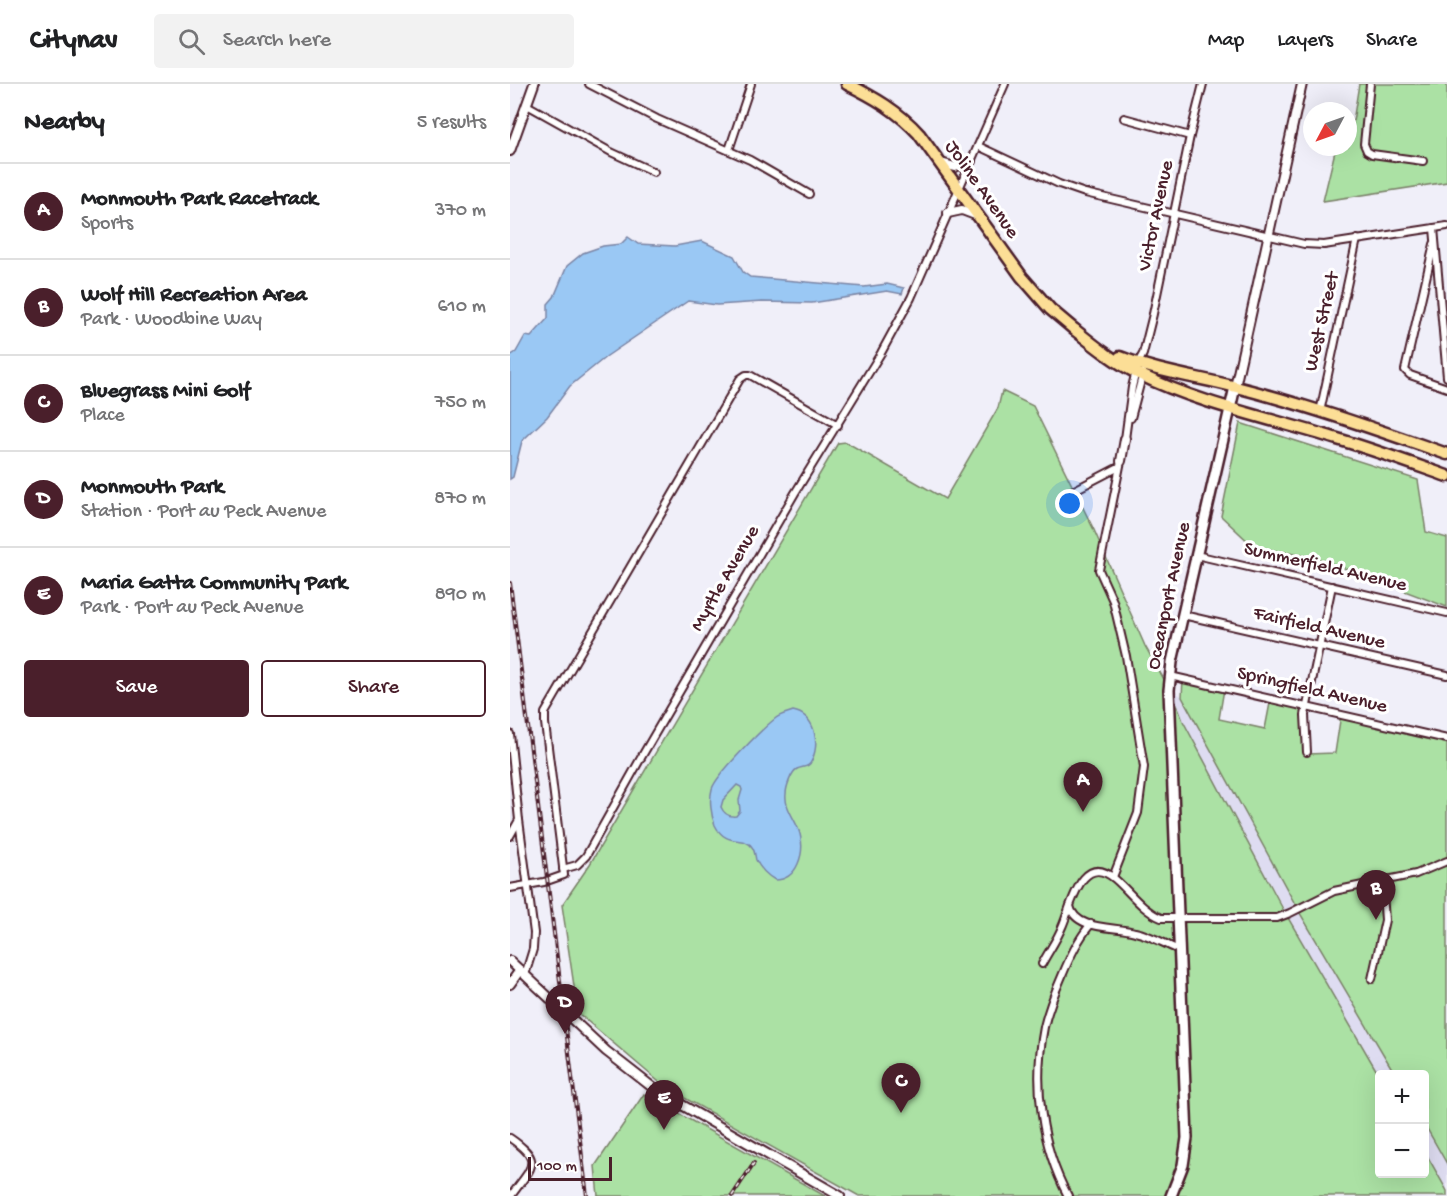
<!DOCTYPE html>
<html lang="en">
<head>
<meta charset="utf-8">
<style>
	:root { --surface:#fff; --page:#f2f2f2; --text:#202124; --muted:#757577; --line:#e0e0e0; --accent:#4a1f2b }
	body { margin:0; font-family:"Gochi Hand",sans-serif; background:var(--page); color:var(--text) }
	.controls { position:absolute; right:18px; bottom:18px; display:grid; overflow:hidden; border-radius:6px; box-shadow:0 6px 24px #0002 }
	.controls button { width:54px; height:54px; display:grid; place-items:center; padding:0; border:0; border-bottom:2px solid var(--line); background:var(--surface); color:var(--text); font:30px sans-serif }
	.compass { position:absolute; left:793px; top:18px; width:54px; height:54px; border-radius:50%; background:var(--surface); box-shadow:0 6px 24px #0002; rotate:229deg }
	.scale { position:absolute; left:18px; bottom:15px; width:84px; box-sizing:border-box; padding-left:6px; border:3px solid #4a1f2b; border-top:0; font-size:16px; line-height:21px; white-space:nowrap; color:#4a1f2b; -webkit-text-stroke:4px #fff; paint-order:stroke }
	.you { position:absolute; left:560px; top:420px; width:21px; height:21px; margin:-15px; border:4px solid #fff; border-radius:50%; background:#1a73e8; box-shadow:0 0 0 9px #1a73e833 }
	.badge { display:grid; place-items:center; width:39px; height:39px; border-radius:50%; background:var(--accent); color:#fff; font-size:20px; font-weight:700 }
	.pin { position:absolute; translate:-50% -50px; filter:drop-shadow(0 2px 3px #0008) }
	.pin::after { content:''; position:absolute; top:32px; width:21px; height:18px; background:inherit; clip-path:polygon(0 0,100% 0,50% 100%) }
	.list { margin:0; padding:0; list-style:none }
	h2 { display:flex; justify-content:space-between; align-items:center; height:78px; margin:0; padding:0 24px; font-size:26px }
	h2 small { font-size:20px; font-weight:400; color:var(--muted) }
	.list li { display:grid; grid-template-columns:39px 1fr auto; gap:18px; align-items:center; box-sizing:border-box; height:96px; padding:0 24px; border-top:2px solid var(--line) }
	.list b { display:block; font-size:22px; white-space:nowrap }
	.list p { margin:0; font-size:20px; white-space:nowrap; color:var(--muted) }
	.list em { font-size:20px; font-style:normal; color:var(--muted) }
	.actions { display:flex; gap:12px; padding:18px 24px }
	.actions a { flex:1; padding:14px 0; border:2px solid var(--accent); border-radius:6px; text-align:center; font-size:21px; color:var(--accent) }
	.actions .main { background:var(--accent); color:#fff }
	.icon { flex:none; width:33px; height:33px; fill:none; stroke:currentColor; stroke-width:2; stroke-linecap:round; stroke-linejoin:round }
	.map { position:relative; flex:none; width:937px; height:1112px; overflow:hidden }
	header { display:flex; align-items:center; gap:36px; box-sizing:border-box; height:84px; padding:0 30px; background:var(--surface); border-bottom:2px solid var(--line) }
	header strong { font-size:28px }
	nav { display:flex; gap:33px; margin-inline-start:auto; font-size:21px }
	.search { width:420px; height:54px; background:var(--page); display:flex; align-items:center; gap:15px; box-sizing:border-box; padding:0 21px; border-radius:6px; color:var(--muted); font-size:22px }
	main { display:flex }
	aside { flex:1; background:var(--surface) }
	.map>svg:first-child { display:block }
</style>
</head>
<body>
<header>
<strong>Citynav</strong>
<div class="search"><svg class="icon" aria-label="search" viewBox="0 0 24 24"><circle cx="10" cy="10" r="6"/><path d="M15 15l6 6"/></svg>Search here</div>
<nav><a>Map</a><a>Layers</a><a>Share</a></nav>
</header>
<main>
<aside>
<h2>Nearby<small>5 results</small></h2>
<ul class="list">
<li><span class="badge">A</span><div><b>Monmouth Park Racetrack</b><p>Sports</p></div><em>370 m</em></li>
<li><span class="badge">B</span><div><b>Wolf Hill Recreation Area</b><p>Park · Woodbine Way</p></div><em>610 m</em></li>
<li><span class="badge">C</span><div><b>Bluegrass Mini Golf</b><p>Place</p></div><em>750 m</em></li>
<li><span class="badge">D</span><div><b>Monmouth Park</b><p>Station · Port au Peck Avenue</p></div><em>870 m</em></li>
<li><span class="badge">E</span><div><b>Maria Gatta Community Park</b><p>Park · Port au Peck Avenue</p></div><em>890 m</em></li>
</ul>
<div class="actions"><a class="main">Save</a><a>Share</a></div>
</aside>
<div class="map">
<svg width="937" height="1112" viewBox="0 0 937 1112">
	<rect width="100%" height="100%" fill="#f0eff9"/>
	<filter id="ink" filterUnits="userSpaceOnUse"><feTurbulence type="fractalNoise" baseFrequency=".0167" numOctaves="2"/><feDisplacementMap in="SourceGraphic" scale="12" xChannelSelector="R" yChannelSelector="G"/><feConvolveMatrix kernelMatrix="1 2 1 2 8 2 1 2 1" color-interpolation-filters="sRGB"/></filter>
	<g filter="url(#ink)">
		<g fill="#dedcf1">
			<path d="M667,609L672,613L791,831L885,990L869,991L781,838L673,637L664,613Z"/>
			<path d="M915,1041L937,1080V1107L915,1068Z"/>
		</g>
		<g fill="#abe1a4" stroke="#7a8068" stroke-width="1.5">
			<path d="M849,0H937V98L813,117L826,63H838V52L841,50Z"/>
			<path d="M492,307L523,322L584,446L635,562L664,613L673,637L774,827L869,991L870,1090H914L915,1068L937,1107V1112H349L155,1003L68,929L52,821L80,780L328,359L336,358L435,415L488,324Z"/>
			<path d="M730,339L908,396L916,448L937,454V523L807,474L744,463L711,432Z"/>
			<path d="M673,595L714,605L709,635L755,645L761,614L793,622L797,670L825,669L831,630L937,655V1080L915,1041L914,990H885L791,831L672,613Z"/>
			<path d="M134,1010L315,1112H88L85,1082Z"/>
		</g>
		<g fill="#9ac8f4" stroke="#7a84a4" stroke-width="1.5" fill-rule="evenodd">
			<path d="M118,153L128,160L165,162L192,157L224,172L233,188L240,193L354,203L377,200L394,204L392,210L377,207L302,219L252,218L207,221L178,217L97,272L60,302L37,333L12,357L3,393L0,395V272L6,268L15,252L21,253L38,234V220L44,213L57,182L73,169L93,162L111,160Z"/>
			<path d="M283,627C305,631 310,658 302,676C299,684 293,682 287,685C281,688 276,704 276,710C274,724 287,737 290,750C295,768 288,796 265,796C258,792 250,784 246,776C245,772 245,767 242,763C234,751 216,764 205,741C201,731 199,716 202,705C206,691 253,644 266,634C271,630 278,629 283,627ZM227,701L231,703L232,706L229,716L230,727L226,732C218,733 214,730 211,723L213,716Z"/>
		</g>
		<g fill="none" stroke-linecap="round" stroke-linejoin="round">
			<defs>
				<g id="minor">
					<path d="M79,0L147,35L240,76L299,110"/>
					<path d="M860,0L854,60L857,67L862,70L913,77"/>
					<path d="M17,21L101,68L144,88"/>
					<path d="M614,34L680,52"/>
					<path d="M468,62L549,100L575,109L794,160L814,161L937,142"/>
					<path d="M219,66L241,0"/>
					<path d="M924,144L937,293"/>
					<path d="M924,160L895,286L900,291L937,304"/>
					<path d="M810,328L847,155"/>
					<path d="M621,334L633,289"/>
					<path d="M615,355L622,303L628,279L633,270L643,230L680,52L693,0"/>
					<path d="M555,411L609,383"/>
					<path d="M686,471L937,529"/>
					<path d="M673,531L937,591"/>
					<path d="M660,592L937,655"/>
					<path d="M0,650L9,736L0,752"/>
					<path d="M797,668L795,631L822,502"/>
					<path d="M9,736L24,849L23,865L15,891"/>
					<path d="M53,785L67,781L76,772L132,672L285,409L371,269L401,214L495,0"/>
					<path d="M603,793L628,729L634,683L616,572L603,517L589,486L611,377"/>
					<path d="M0,804L34,798L54,791L35,639V629L230,295L236,291H240L328,341"/>
					<path d="M560,822C565,847 606,842 625,848C640,851 655,860 669,866"/>
					<path d="M532,880C538,868 547,856 552,843C561,824 571,766 605,795C620,808 632,826 651,834H767L780,829L824,807L906,790L937,777"/>
					<path d="M862,895L875,836L872,797"/>
					<path d="M0,1054C35,1078 21,1083 1,1112"/>
					<path d="M558,1112C531,1062 523,1000 534,943C538,926 545,908 552,892C560,873 568,855 581,840"/>
				</g>
				<g id="tertiary">
					<path d="M0,67L24,0"/>
					<path d="M431,79L445,83L461,77"/>
					<path d="M438,129L452,126L465,131"/>
					<path d="M725,303L792,0"/>
					<path d="M611,377L615,355"/>
					<path d="M0,877L96,967L146,1006L330,1112"/>
					<path d="M0,900L10,886"/>
				</g>
				<path id="secondary" d="M661,1112L673,1081L677,1054L659,606L662,578L725,303"/>
				<path id="primary" d="M337,0C364,13 388,27 409,50L512,193L540,225L565,246"/>
				<g id="trunk">
					<path d="M565,246C585,262 606,279 629,290C687,319 762,335 824,354C862,365 900,379 937,392"/>
					<path d="M610,273C648,288 687,293 726,303C797,321 868,346 937,370"/>
				</g>
			</defs>
			<use href="#minor" stroke="#4a1f2b" stroke-width="10"/>
			<use href="#tertiary" stroke="#4a1f2b" stroke-width="12"/>
			<use href="#secondary" stroke="#4a1f2b" stroke-width="14"/>
			<use href="#primary" stroke="#4a1f2b" stroke-width="15"/>
			<use href="#trunk" stroke="#4a1f2b" stroke-width="15"/>
			<use href="#minor" stroke="#fff" stroke-width="6"/>
			<use href="#tertiary" stroke="#fff" stroke-width="8"/>
			<use href="#secondary" stroke="#fff" stroke-width="9"/>
			<use href="#primary" stroke="#fcde96" stroke-width="10"/>
			<use href="#trunk" stroke="#fcde96" stroke-width="10"/>
			<defs>
				<g id="rail">
					<path d="M0,499L77,1112"/>
					<path d="M222,1112L244,1079"/>
				</g>
			</defs>
			<use href="#rail" stroke="#4a1f2b" stroke-width="4"/>
			<use href="#rail" stroke="#fff" stroke-width="1.5" stroke-dasharray="4.5" stroke-linecap="butt"/>
		</g>
	</g>
	<g text-anchor="middle" dominant-baseline="central" stroke-width="6" stroke-linejoin="round" paint-order="stroke">
		<g font-size="20" fill="#4a1f2b" stroke="#fff">
			<text transform="translate(471 106) rotate(55)">Joline Avenue</text>
			<text transform="translate(647 132) rotate(-78)">Victor Avenue</text>
			<text transform="translate(813 238) rotate(-77)">West Street</text>
			<text transform="translate(815 484) rotate(13)">Summerfield Avenue</text>
			<text transform="translate(216 495) rotate(-60)">Myrtle Avenue</text>
			<text transform="translate(660 512) rotate(-78)">Oceanport Avenue</text>
			<text transform="translate(809 545) rotate(13)">Fairfield Avenue</text>
			<text transform="translate(802 607) rotate(13)">Springfield Avenue</text>
		</g>
	</g>
</svg>
<div class="controls">
<button>+</button>
<button>−</button>
</div>
<svg class="compass" viewBox="-18 -18 36 36"><path d="M0-13l5 13h-10z" fill="#e53935"/><path d="M0 13l5-13h-10z" fill="#757577"/></svg>
<div class="scale">100 m</div>
<div class="you"></div>
<div class="pin badge" style="left:573px;top:728px">A</div>
<div class="pin badge" style="left:866px;top:836px">B</div>
<div class="pin badge" style="left:391px;top:1029px">C</div>
<div class="pin badge" style="left:55px;top:950px">D</div>
<div class="pin badge" style="left:154px;top:1046px">E</div>
</div>
</main>
</body>
</html>
